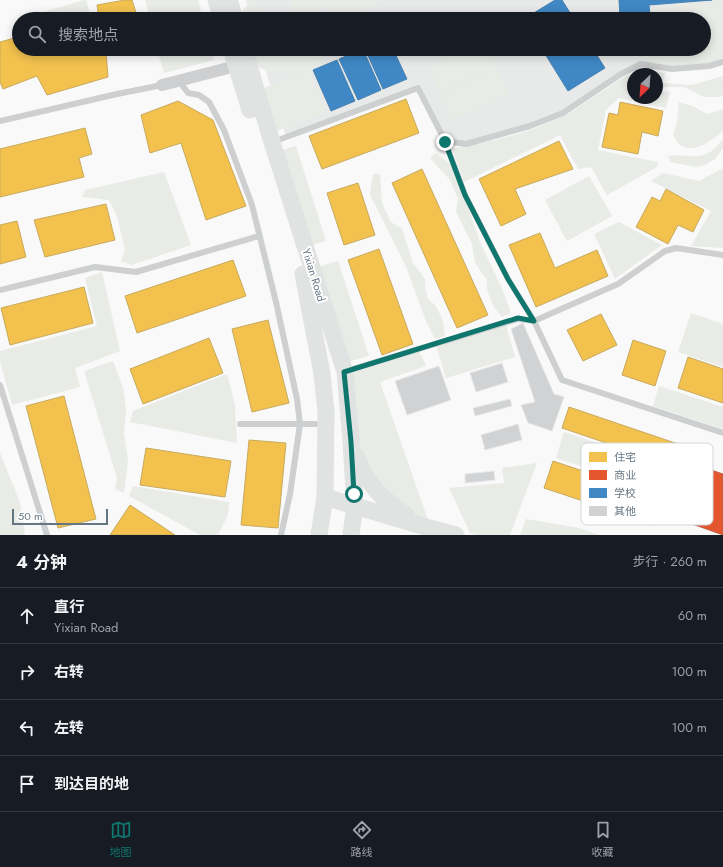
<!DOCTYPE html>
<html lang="zh">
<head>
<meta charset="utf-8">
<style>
	:root { --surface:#171b24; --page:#20242c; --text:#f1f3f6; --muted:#9ea1a6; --line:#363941; --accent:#0f766e }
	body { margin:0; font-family:Jost,"Noto Sans SC",sans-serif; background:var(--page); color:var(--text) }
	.compass { position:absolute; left:627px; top:68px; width:36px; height:36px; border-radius:50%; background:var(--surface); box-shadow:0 2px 10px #0003; rotate:205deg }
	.scale { position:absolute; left:12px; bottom:10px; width:96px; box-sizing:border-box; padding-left:4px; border:2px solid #657683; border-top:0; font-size:11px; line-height:14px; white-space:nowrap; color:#657683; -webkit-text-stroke:3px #fff; paint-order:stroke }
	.stop { position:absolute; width:12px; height:12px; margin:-9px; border:3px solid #0f766e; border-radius:50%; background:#fff }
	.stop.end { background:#0f766e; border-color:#fff; box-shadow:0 1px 4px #0008 }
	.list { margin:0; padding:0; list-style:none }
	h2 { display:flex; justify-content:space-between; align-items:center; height:52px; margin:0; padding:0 16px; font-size:17px }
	h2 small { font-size:13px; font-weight:400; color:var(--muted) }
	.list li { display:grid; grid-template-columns:26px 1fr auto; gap:12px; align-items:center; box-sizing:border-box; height:56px; padding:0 16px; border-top:1px solid var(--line) }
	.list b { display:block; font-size:15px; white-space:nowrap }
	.list p { margin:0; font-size:13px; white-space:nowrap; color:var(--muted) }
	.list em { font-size:13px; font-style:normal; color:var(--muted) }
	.icon { flex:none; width:22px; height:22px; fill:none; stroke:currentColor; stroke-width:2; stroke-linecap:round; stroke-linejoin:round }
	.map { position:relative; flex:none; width:723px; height:535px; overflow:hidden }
	.search { position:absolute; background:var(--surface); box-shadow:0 2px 10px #0003; left:12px; right:12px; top:12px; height:44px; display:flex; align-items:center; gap:10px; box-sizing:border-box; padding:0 14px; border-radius:22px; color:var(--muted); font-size:15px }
	.sheet { height:276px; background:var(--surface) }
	nav { display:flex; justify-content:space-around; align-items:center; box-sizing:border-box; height:56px; border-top:1px solid var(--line); background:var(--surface); font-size:11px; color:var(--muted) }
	nav a { display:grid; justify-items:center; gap:2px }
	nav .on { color:var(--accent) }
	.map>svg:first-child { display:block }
</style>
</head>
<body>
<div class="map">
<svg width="723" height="535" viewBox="0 0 723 535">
	<rect width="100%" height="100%" fill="#f9f9f9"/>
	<path fill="#e8e9e9" d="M246,0H723V62L672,69L641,64L563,113L466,144L445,141L418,88L286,137L259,49H704V19H251Z"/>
	<g fill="#e8ebe6" fill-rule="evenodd">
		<path d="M84,0H86L92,19H20Z"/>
		<path d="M145,0H198L203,19H150Z"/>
		<path d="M252,0H253L267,19H244L243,10Z"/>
		<path d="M291,0H384L338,19H335L329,5L298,17Z"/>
		<path d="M723,2V58L710,62L673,65L633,60L630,49H704V19L624,18L654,17L653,7Z"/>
		<path d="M157,49H211L214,60L164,73Z"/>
		<path d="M250,49H321L325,50L323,61C294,75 289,78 257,67Z"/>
		<path d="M422,49H453L427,60Z"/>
		<path d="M465,49H490L497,66L439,90L428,65Z"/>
		<path d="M642,69L666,73L658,90L670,92L666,108L619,98L606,110L598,150L658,162L657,167L607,195L591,167L578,169L560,135L464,182L452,149L495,140L531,130L568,114L624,77ZM633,74H657V98H633Z"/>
		<path d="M498,70L509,95L451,120L440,94Z"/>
		<path d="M310,71L326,113L276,131L261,89Z"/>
		<path d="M723,76V95L719,97H704L684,87H661L663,83L692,85Z"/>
		<path d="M679,102L692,106L707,114L723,109V131C712,140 692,157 678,143C676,141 675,137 673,135L677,122Z"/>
		<path d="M723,139V148L715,159L705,165L695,167L670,162L668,156C694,153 703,165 723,139Z"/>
		<path d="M296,146L326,241L308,246L278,151Z"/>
		<path d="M436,153L453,166L481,244L504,293L511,313L502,317L493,306L487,289V280L475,263L472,244L456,212L458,199L450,180L430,158Z"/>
		<path d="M723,168V247L722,248L691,246L711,211L651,181L663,173L699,181Z"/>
		<path d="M164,172L191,245L132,265L121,261L125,250L117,216L109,200L82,197L85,190Z"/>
		<path d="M373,174H380L382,203L391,222L402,229L413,263L425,279V287L428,299L436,306L443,321L445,336L435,339L426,321L407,269L370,195Z"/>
		<path d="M589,176L612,216L567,241L545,200Z"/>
		<path d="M619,222L662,245L615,279L594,234Z"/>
		<path d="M338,261L369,356L347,362L317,267Z"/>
		<path d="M102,272L120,351L75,368L80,387L12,405L0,361V351L97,326L85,278Z"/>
		<path d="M691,313L723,324V367L678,352Z"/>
		<path d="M506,325L515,357L446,378L436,346Z"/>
		<path d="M419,351L426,366L380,382L430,526L388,499L354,441L349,372Z"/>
		<path d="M113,361L123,387L126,410L124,433L128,461L124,493L115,489L117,478L84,371Z"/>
		<path d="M227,374L235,405L237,443L130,422L133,411Z"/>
		<path d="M659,386L723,407V429L653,406Z"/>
		<path d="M564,432L685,472L677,497L556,458Z"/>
		<path d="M0,453L20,502L25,535H0Z"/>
		<path d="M537,463L510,535H477L470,533L449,488L504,483L502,468Z"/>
		<path d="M133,486L229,502L228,515L218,535H200L129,496Z"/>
		<path d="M526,519L579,528L600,535H520Z"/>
	</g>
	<g fill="#f2c14e" stroke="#c8aa5e">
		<path d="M125,0H132L138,19H99L97,5Z"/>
		<path d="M18,37L19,49H23L25,54L41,49H116L106,52L108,77L47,95L37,76L3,89L0,82V42Z"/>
		<path d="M406,99L419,133L322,169L309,136Z"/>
		<path d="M178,101L213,120L246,206L206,220L181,143L150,153L141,115Z"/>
		<path d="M620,102L663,111L658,136L642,132L638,154L602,147L609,113L618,115Z"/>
		<path d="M85,128L92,154L79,158L84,177L0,197V149Z"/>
		<path d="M559,141L573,169L515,189L526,214L501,226L479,179Z"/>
		<path d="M422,169L488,315L457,328L392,183Z"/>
		<path d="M358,183L375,235L344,245L327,193Z"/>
		<path d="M666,189L704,210L693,232L678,225L668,244L636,227L652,197L660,201Z"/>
		<path d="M106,204L115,240L45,257L34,220Z"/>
		<path d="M17,221L26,257L0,264V225Z"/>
		<path d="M540,233L555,268L597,250L608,276L536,307L509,245Z"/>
		<path d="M379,249L413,344L382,355L348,260Z"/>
		<path d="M233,260L246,296L137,333L125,296Z"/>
		<path d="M84,287L93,323L10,345L1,308Z"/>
		<path d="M601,314L617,345L583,361L567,330Z"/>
		<path d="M268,320L289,403L252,412L232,329Z"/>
		<path d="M209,338L223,373L143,404L130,369Z"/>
		<path d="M633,340L666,351L655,386L622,375Z"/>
		<path d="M688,357L723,369V403L678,388Z"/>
		<path d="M64,396L96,519L58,528L26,406Z"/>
		<path d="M569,407L681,445L674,466L562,428Z"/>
		<path d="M249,440L286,443L278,528L241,525Z"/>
		<path d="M146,448L231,461L225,497L140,485Z"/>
		<path d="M553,461L664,498L655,525L544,488Z"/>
		<path d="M130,505L175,535H110Z"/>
	</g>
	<path fill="#e4572e" stroke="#be6048" d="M702,467L723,474V535L684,521Z"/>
	<g fill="#3f88c5" stroke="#4a83b1">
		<path d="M555,0H562L574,19H524Z"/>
		<path d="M619,0H712L649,5L650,14L620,17Z"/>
		<path d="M363,49L381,90L358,100L339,59Z"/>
		<path d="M365,49H393L407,79L383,89Z"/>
		<path d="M542,49H593L605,68L568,91Z"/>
		<path d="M337,60L355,101L331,111L313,70Z"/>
	</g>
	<g fill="#d0d2d3" stroke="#e8e8e8">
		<path d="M523,323L554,394L564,397L552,431L528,423L521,405L535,402L511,329Z"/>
		<path d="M502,363L508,382L476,392L470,373Z"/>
		<path d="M439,366L451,400L407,415L395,381Z"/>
		<path d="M510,399L512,406L475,416L473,408Z"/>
		<path d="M518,424L522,440L485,450L481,435Z"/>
		<path d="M494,471L495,480L465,483V474Z"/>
	</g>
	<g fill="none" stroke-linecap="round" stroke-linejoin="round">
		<g stroke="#cecfd0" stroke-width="6">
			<path d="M179,81L188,93L199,95L209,102L224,130L252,205L276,302L297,399L300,424L290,494L281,535"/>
			<path d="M0,121L117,94L162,85"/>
			<path d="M273,142L418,88L445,141L466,144L530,126L563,113L621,74L641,64L672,69L709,66L723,62"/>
			<path d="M723,255L676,248L665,251L618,284L534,321L562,380L723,433"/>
			<path d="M0,290L95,267L136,272L259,236"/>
			<path d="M346,371L518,319L534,321L508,279L465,195L445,141"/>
			<path d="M0,385L47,535"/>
			<path d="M240,424H324"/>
		</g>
		<path stroke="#cecfd0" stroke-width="12" d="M162,85L236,66"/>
		<g stroke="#e1e2e2" stroke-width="17">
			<path d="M216,0L222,19"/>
			<path d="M229,0L235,19"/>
			<path d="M231,49L250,110"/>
			<path d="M244,49L272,142L345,372L351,442L355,505L351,535"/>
			<path d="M303,274L322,374L326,412L325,497L319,535"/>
			<path d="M356,456C367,485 382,499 407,516"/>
			<path d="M325,497L422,526L456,535"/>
		</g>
	</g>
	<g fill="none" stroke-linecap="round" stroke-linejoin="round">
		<path stroke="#0f766e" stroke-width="5" d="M354,494L351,442L344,372L518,318L534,321L508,279L465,195L445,142"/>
	</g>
	<g text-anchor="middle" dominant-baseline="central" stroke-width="4" stroke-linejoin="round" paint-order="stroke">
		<g font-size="11" fill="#657683" stroke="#fff">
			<text transform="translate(314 275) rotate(73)">Yixian Road</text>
		</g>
	</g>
	<rect x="581" y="443" width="132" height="82" rx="6" fill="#fff" stroke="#d1d6da" stroke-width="1"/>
	<rect x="589" y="452" width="18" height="10" fill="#f2c14e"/>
	<rect x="589" y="470" width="18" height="10" fill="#e4572e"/>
	<rect x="589" y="488" width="18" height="10" fill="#3f88c5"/>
	<rect x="589" y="506" width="18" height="10" fill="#d0d2d3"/>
	<g font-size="11" fill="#657683">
		<text x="614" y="461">住宅</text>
		<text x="614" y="479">商业</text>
		<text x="614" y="497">学校</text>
		<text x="614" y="515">其他</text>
	</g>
</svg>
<svg class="compass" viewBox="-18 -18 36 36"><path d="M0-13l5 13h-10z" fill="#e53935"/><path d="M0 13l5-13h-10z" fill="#9ea1a6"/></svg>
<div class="scale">50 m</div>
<div class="stop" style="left:354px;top:494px"></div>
<div class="stop end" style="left:445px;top:142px"></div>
<div class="search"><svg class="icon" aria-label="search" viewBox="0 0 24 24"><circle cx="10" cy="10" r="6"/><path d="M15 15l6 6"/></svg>搜索地点</div>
</div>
<section class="sheet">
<h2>4 分钟<small>步行 · 260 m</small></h2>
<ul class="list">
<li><svg class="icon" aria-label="ahead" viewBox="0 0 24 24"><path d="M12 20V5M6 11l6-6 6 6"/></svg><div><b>直行</b><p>Yixian Road</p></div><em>60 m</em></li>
<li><svg class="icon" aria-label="right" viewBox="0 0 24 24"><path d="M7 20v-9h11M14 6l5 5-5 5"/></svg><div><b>右转</b></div><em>100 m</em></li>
<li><svg class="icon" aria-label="left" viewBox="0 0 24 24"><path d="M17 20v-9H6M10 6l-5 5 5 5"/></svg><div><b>左转</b></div><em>100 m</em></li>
<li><svg class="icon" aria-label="arrive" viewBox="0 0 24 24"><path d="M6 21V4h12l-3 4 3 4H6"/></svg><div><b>到达目的地</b></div></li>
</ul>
</section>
<nav>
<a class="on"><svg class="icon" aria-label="map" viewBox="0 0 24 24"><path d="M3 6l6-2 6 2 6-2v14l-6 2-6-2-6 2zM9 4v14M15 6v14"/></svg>地图</a>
<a><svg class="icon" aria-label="directions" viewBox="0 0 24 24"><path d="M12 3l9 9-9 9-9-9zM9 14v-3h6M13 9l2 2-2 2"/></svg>路线</a>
<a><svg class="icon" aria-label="saved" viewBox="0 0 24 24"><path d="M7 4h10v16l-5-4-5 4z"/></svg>收藏</a>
</nav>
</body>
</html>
